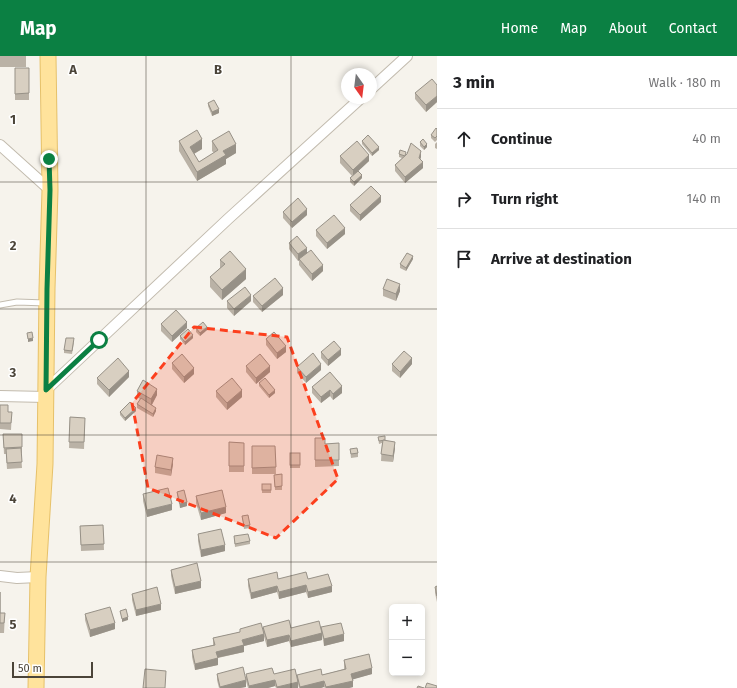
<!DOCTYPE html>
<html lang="en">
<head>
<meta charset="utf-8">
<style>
	:root { --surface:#fff; --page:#f2f2f2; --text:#202124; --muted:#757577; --line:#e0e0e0; --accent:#0b8043 }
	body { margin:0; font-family:"Fira Sans",sans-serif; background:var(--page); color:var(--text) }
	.controls { position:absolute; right:12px; bottom:12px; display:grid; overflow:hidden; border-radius:6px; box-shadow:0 2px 6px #0003 }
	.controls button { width:36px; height:36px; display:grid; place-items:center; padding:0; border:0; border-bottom:1px solid var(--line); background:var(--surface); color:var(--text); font:20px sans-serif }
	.compass { position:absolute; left:341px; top:12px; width:36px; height:36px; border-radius:50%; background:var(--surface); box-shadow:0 2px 6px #0003; rotate:166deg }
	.scale { position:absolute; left:12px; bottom:10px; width:81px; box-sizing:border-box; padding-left:4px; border:2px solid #4b4439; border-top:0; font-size:11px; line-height:14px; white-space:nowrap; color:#4b4439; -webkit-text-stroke:3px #fff; paint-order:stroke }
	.stop { position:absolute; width:12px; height:12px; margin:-9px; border:3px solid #0b8043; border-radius:50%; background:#fff }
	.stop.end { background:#0b8043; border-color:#fff; box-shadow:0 1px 4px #0008 }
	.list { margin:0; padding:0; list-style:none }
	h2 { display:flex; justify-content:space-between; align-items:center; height:52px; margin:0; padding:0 16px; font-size:17px }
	h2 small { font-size:13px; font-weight:400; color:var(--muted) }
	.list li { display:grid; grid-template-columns:26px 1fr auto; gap:12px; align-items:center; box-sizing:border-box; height:60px; padding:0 16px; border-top:1px solid var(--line) }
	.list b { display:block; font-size:15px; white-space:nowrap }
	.list em { font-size:13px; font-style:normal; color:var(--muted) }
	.icon { flex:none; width:22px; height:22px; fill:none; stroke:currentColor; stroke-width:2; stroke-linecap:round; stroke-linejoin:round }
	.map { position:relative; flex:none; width:437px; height:632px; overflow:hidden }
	header { display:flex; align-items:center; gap:24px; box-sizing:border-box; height:56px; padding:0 20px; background:var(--accent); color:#fff }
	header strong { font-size:19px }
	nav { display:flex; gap:22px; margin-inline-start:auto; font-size:14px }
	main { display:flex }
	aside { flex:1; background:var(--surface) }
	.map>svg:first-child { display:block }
</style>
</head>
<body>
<header>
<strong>Map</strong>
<nav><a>Home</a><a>Map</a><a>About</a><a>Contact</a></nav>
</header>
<main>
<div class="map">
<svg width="437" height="632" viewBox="0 0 437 632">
	<rect width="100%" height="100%" fill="#f6f3ec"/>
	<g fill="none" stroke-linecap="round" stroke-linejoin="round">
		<defs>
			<path id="lane" d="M0,249L17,246L46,247"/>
			<g id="street">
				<path d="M371,33L407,0"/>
				<path d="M0,89L50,134"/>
				<path d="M46,334L228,163L361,42"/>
				<path d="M0,340L46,341"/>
				<path d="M0,520L17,522L38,521"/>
			</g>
			<path id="primary" d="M36,632L38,521L45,408L47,233L50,134L48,0"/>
		</defs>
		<use href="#lane" stroke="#c2bbae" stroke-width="7"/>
		<use href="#street" stroke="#c2bbae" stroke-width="12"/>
		<use href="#primary" stroke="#e6c16a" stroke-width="17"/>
		<use href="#lane" stroke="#fff" stroke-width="5"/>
		<use href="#street" stroke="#fff" stroke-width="10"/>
		<use href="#primary" stroke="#ffe39c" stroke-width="15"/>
	</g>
	<g fill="#bab2a6">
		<rect x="0" y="0" width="26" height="11"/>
		<rect x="15" y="12" width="14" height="32"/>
		<path d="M437,29V46L426,56L415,43V37Z"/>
		<path d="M208,47L219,57L212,60L208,50Z"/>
		<path d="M437,73V84L435,86L431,82V79Z"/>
		<path d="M179,85L202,93L194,98L199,106L214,97L212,95V85L236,97L226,103V108L197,125L179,95Z"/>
		<path d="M362,85L379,94L372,100L362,88Z"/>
		<path d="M420,86L427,91L424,94L420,90Z"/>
		<path d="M437,86V93L435,92V88Z"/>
		<path d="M399,98L421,101L420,103L423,112L405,127L395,115V109L402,102L399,101Z"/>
		<path d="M340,100L369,105L358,115L362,122L354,130L350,126V122L352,120L340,107Z"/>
		<path d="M381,146L360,165L350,155V149Z"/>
		<path d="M283,156L307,159L292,172L283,162Z"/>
		<path d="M316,174L345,178L327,193L316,180Z"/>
		<path d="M289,187L307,197L323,215L312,225L299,209V204L298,205L289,193Z"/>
		<path d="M413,203L406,215L400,212V208Z"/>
		<path d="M220,204L246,223L222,244L210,231V221L220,212Z"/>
		<path d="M383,233L400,235L396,245L383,240Z"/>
		<path d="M283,239L262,256L253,246V240Z"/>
		<path d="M227,245H251L234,260L227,252Z"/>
		<path d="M161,268L187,272L172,286L161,275Z"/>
		<path d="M196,272L207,274L200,280L196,276Z"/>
		<path d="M180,280L193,282L185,289L180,283Z"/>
		<path d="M266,283L286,296L277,303L266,289Z"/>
		<path d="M74,286L72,298L64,297V294Z"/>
		<path d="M321,296L341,299L328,310L321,302Z"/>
		<path d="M172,307L194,318L184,327L172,313Z"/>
		<path d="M392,308H412L400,322L392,315Z"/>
		<path d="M246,310L270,316L256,328L246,316Z"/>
		<path d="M297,311L321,314L306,327L297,317Z"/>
		<path d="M330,316L342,337L333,344L330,340L321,347L312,337V331Z"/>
		<path d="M129,321L109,341L97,328V322Z"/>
		<path d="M259,327L275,337L269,342L259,330Z"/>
		<path d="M137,335L157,339L152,349L156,355L153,361L137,352V348L140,343L137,341Z"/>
		<path d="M216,335L242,341L227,354L216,341Z"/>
		<path d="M0,349L8,356H12L11,374L0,373Z"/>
		<path d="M136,355L125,365L120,359V356Z"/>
		<path d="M70,361L85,362L84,393L69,392Z"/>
		<path d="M3,378H22V397H21L22,412L7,413L6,398H4Z"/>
		<path d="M385,380V385L395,392L393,406L381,405L382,387L379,388L378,381Z"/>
		<path d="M315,382L325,388L339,387V410L315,411Z"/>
		<path d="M229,386L244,387V416H229Z"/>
		<path d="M252,390H275L276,418H252Z"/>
		<path d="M350,393L358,397V401L351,402Z"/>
		<rect x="290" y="397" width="10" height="15"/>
		<path d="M173,408L171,420L155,417V411Z"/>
		<path d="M282,418V434H275L274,419Z"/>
		<rect x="262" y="428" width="9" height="9"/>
		<path d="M177,436L187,450L180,452L177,439Z"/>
		<path d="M143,438L172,454L147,461L143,445Z"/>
		<path d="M196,440L226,457L201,464L196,447Z"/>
		<path d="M242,460L250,469V472L244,473Z"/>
		<path d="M103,469L104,494L81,495L80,470Z"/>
		<path d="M198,478L225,495L201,501L198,485Z"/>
		<path d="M234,480L250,485V488L235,491Z"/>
		<path d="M171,514L201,532L175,538L171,520Z"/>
		<path d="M248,523H308L332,536L308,542L306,536L279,543L277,536L251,543L248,530Z"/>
		<path d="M437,530V546L435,537V531Z"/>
		<path d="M0,536V557H5L4,577H0Z"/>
		<path d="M132,538L161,554L136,560L132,544Z"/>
		<path d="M85,558L115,573L90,581L85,564Z"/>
		<path d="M263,571L291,572L321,576V571L344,585L324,590L322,579V584L291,591L289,585L267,591L263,577Z"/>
		<path d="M240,573L264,585L244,590V596L218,602V609L195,614L192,601V594L213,589V582L240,576Z"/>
		<path d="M344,604L372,618L353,623V631L349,632H325L324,631L321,632H299L298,628V632H276L275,630L268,632H248L246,625V618H274L297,624V619H322L344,613Z"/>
		<path d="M217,618L246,631L240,632H219L217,624Z"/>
	</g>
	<g fill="#979187">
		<path d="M437,40V46L426,56V49Z"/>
		<path d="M219,53V57L212,60V56Z"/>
		<path d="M202,83V93L190,100V91Z"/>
		<path d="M236,88V97L226,103V108L197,125V116L223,95Z"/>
		<path d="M427,88V91L424,94V91Z"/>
		<path d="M379,91V94L372,100V97Z"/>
		<path d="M421,95V101L419,108V102Z"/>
		<path d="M369,99V105L353,120V114Z"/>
		<path d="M423,106V112L405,127V121Z"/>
		<path d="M362,119V122L354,130V126Z"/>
		<path d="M381,140V146L360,165V159Z"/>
		<path d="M307,153V159L292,172V166Z"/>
		<path d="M345,172V178L327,193V187Z"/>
		<path d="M307,192V198L298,205V198Z"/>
		<path d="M413,200V203L406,215V212Z"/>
		<path d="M323,209V215L312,225V218Z"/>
		<path d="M246,213V223L222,244V234Z"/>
		<path d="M400,228V235L396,245V238Z"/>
		<path d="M283,232V239L262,256V250Z"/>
		<path d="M251,239V245L234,260V253Z"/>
		<path d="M187,266V272L172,286V280Z"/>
		<path d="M207,271V274L200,280V277Z"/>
		<path d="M193,279V282L185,289V286Z"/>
		<path d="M33,282V285L28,286V283Z"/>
		<path d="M286,290V296L277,303V297Z"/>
		<path d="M341,293V299L328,310V304Z"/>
		<path d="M412,302V308L400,322V316Z"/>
		<path d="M321,308V314L306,327V321Z"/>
		<path d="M270,310V316L256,328V322Z"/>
		<path d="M194,312V318L184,327V321Z"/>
		<path d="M129,315V321L109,341V334Z"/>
		<path d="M342,330V337L333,344V338Z"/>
		<path d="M157,333V339L151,350V343Z"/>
		<path d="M242,334V341L227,354V347Z"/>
		<path d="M275,334V337L269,342V339Z"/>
		<path d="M330,334V340L321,347V341Z"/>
		<path d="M136,352V355L125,365V362Z"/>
		<path d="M156,352V355L153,361V358Z"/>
		<path d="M395,386V392L393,406V400Z"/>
		<path d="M173,402V408L171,420V414Z"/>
		<path d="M187,446V450L180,452V448Z"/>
		<path d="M172,448V454L147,461V454Z"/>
		<path d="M226,451V457L201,464V457Z"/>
		<path d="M225,489V495L201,501V494Z"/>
		<path d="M201,525V532L175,538V531Z"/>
		<path d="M306,529V536L279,543V536Z"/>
		<path d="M277,530V536L251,543V537Z"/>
		<path d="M332,530V536L308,542V536Z"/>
		<path d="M161,548V554L136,560V554Z"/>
		<path d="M128,561V564L122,566V563Z"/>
		<path d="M115,567V573L90,581V574Z"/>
		<path d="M322,577V584L291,591V585Z"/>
		<path d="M264,578V585L244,590V596L216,602V596L242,584Z"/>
		<path d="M344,578V585L324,590V583Z"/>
		<path d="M289,579V585L267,591V584Z"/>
		<path d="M218,602V609L195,614V608Z"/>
		<path d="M372,612V618L351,624V618Z"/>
		<path d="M246,624V631L240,632H220V631Z"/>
		<path d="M275,624V630L268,632H249V630Z"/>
		<path d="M324,625V631L321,632H300V631Z"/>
		<path d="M353,625V631L349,632H326V631Z"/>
		<path d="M298,626V632H277V631Z"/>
	</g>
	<g fill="#d8cfc1" stroke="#979187">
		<path d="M15,12H29V37L15,38Z"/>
		<path d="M432,23L437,29V40L426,49L415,37Z"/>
		<path d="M214,44L219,53L212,56L208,47Z"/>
		<path d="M436,72L437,73V80L435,82L431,79Z"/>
		<path d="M197,74L202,83L190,91L199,106L218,94L212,85L229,75L236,88L223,95L226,99L197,116L179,85Z"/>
		<path d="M368,79L379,91L372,97L362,85Z"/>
		<path d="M423,83L427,88L424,91L420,86Z"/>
		<path d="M357,85L369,99L353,114L340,100Z"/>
		<path d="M411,87L421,95L419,102L423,106L405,121L395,109L407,98Z"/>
		<path d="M400,94L406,96L405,100L399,98Z"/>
		<path d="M358,115L362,119L354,126L350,122Z"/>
		<path d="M371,130L381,140L360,159L350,149Z"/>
		<path d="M298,142L307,153L292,166L283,156Z"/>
		<path d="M334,159L345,172L327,187L316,174Z"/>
		<path d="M297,180L307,192L298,198L289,187Z"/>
		<path d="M311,194L323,209L312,218L299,203Z"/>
		<path d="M230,195L246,213L222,234L210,221L225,208L220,204Z"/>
		<path d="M407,197L413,200L406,212L400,208Z"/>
		<path d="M275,222L283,232L262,250L253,240Z"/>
		<path d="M387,223L400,228L396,238L383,233Z"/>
		<path d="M245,231L251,239L234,253L227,245Z"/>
		<path d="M176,254L187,266L172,280L161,268Z"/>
		<path d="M203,266L207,271L200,277L196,272Z"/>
		<path d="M188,273L193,279L185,286L180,280Z"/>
		<path d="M32,276L33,282L28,283L27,277Z"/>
		<path d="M274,276L286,290L277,297L266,283Z"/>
		<path d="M66,282H74L72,295L64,294Z"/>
		<path d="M334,285L341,293L328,304L321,296Z"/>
		<path d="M404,295L412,302L400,316L392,308Z"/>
		<path d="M313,297L321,308L306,321L297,311Z"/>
		<path d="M182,298L194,312L184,321L172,307Z"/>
		<path d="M260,298L270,310L256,322L246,310Z"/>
		<path d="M118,302L129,315L109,334L97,322Z"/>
		<path d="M330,316L342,330L333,338L330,334L321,341L312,331Z"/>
		<path d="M232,322L242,334L227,347L216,335Z"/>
		<path d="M265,322L275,334L269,339L259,327Z"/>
		<path d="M143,324L157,333L151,343L137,335Z"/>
		<path d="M141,342L156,352L153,358L137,348Z"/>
		<path d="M130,346L136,352L125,362L120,356Z"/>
		<path d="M0,349H8V356H12L11,367H0Z"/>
		<path d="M70,361L85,362L84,386H69Z"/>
		<path d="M3,378H22V391L4,392Z"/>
		<path d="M385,380V384L379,385L378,381Z"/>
		<path d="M315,382H325V388L339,387V404H315Z"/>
		<path d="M383,384L395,386L393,400L381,398Z"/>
		<path d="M229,386L244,387V410H229Z"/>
		<path d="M252,390H275L276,411L252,412Z"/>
		<path d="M21,392L22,406L7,407L6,393Z"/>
		<path d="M357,392L358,397L351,398L350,393Z"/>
		<rect x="290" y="397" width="10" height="12"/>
		<path d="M157,399L173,402L171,414L155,411Z"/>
		<path d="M282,418V430L275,431L274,419Z"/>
		<rect x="262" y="428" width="9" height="6"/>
		<path d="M168,432L172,448L147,454L143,438Z"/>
		<path d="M184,434L187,446L180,448L177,436Z"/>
		<path d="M222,434L226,451L201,457L196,440Z"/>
		<path d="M248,459L250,469L244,470L242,460Z"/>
		<path d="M103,469L104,488L81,489L80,470Z"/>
		<path d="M221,473L225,489L201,494L198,478Z"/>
		<path d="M248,478L250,485L235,488L234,480Z"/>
		<path d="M197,507L201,525L175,531L171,514Z"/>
		<path d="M277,516L278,523L306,516L308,523L328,518L332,530L308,536L306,529L279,536L277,530L251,537L248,523Z"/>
		<path d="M437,530V540L435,531Z"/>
		<path d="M157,531L161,548L136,554L132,538Z"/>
		<path d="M0,536V557H5L4,567H0Z"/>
		<path d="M110,551L115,567L90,574L85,558Z"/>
		<path d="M126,553L128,561L122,563L120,555Z"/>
		<path d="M289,564L291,572L319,565L322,577L291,585L289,579L267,584L263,571Z"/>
		<path d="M261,567L264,578L242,584L244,589L216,596L218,602L195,608L192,594L215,589L213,582L240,576V573Z"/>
		<path d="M341,567L344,578L324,583L321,571Z"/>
		<path d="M369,598L372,612L351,618L353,625L326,631L324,625L300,631L297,619L321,613L322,619L346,613L344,604Z"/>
		<path d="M243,611L246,624L220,631L217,618Z"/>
		<path d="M272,612L274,618L295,613L298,626L277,631L275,624L249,630L246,618Z"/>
		<path d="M145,613L166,615L165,632H143Z"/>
		<path d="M427,627L437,630V632H425Z"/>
		<path d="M418,630L424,632H417Z"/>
	</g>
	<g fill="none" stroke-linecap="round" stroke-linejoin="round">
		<path stroke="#0b8043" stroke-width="5" d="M49,103L50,134L47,233L46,334L99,284"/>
	</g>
	<path fill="#fc3f1d" fill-opacity="0.2" stroke="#fc3f1d" stroke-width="3" stroke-dasharray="8 5" stroke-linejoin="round" d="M194,271L287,281L338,423L276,482L148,432L132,347Z"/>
	<path fill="none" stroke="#4b4439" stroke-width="1" stroke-opacity="0.55" d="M146,0V632M291,0V632M0,126H437M0,253H437M0,379H437M0,506H437"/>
	<g font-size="13" text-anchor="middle" font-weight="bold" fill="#4b4439" stroke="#fff" stroke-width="3" stroke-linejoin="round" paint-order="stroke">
		<text x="73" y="18">A</text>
		<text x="218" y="18">B</text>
		<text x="13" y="68">1</text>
		<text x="13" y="194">2</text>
		<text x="13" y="321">3</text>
		<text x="13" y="447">4</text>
		<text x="13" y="573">5</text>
	</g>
</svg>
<div class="controls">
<button>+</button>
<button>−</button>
</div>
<svg class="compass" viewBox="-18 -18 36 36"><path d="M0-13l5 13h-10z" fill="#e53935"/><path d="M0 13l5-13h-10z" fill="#757577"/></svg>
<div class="scale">50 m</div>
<div class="stop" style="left:99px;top:284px"></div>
<div class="stop end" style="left:49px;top:103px"></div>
</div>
<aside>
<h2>3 min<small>Walk · 180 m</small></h2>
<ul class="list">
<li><svg class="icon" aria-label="ahead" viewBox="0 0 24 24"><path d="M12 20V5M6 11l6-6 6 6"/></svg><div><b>Continue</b></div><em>40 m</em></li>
<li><svg class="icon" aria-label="right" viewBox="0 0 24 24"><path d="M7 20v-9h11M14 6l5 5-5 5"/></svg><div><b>Turn right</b></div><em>140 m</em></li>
<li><svg class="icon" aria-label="arrive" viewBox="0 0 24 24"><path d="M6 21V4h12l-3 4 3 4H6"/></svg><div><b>Arrive at destination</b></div></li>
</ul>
</aside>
</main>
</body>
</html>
